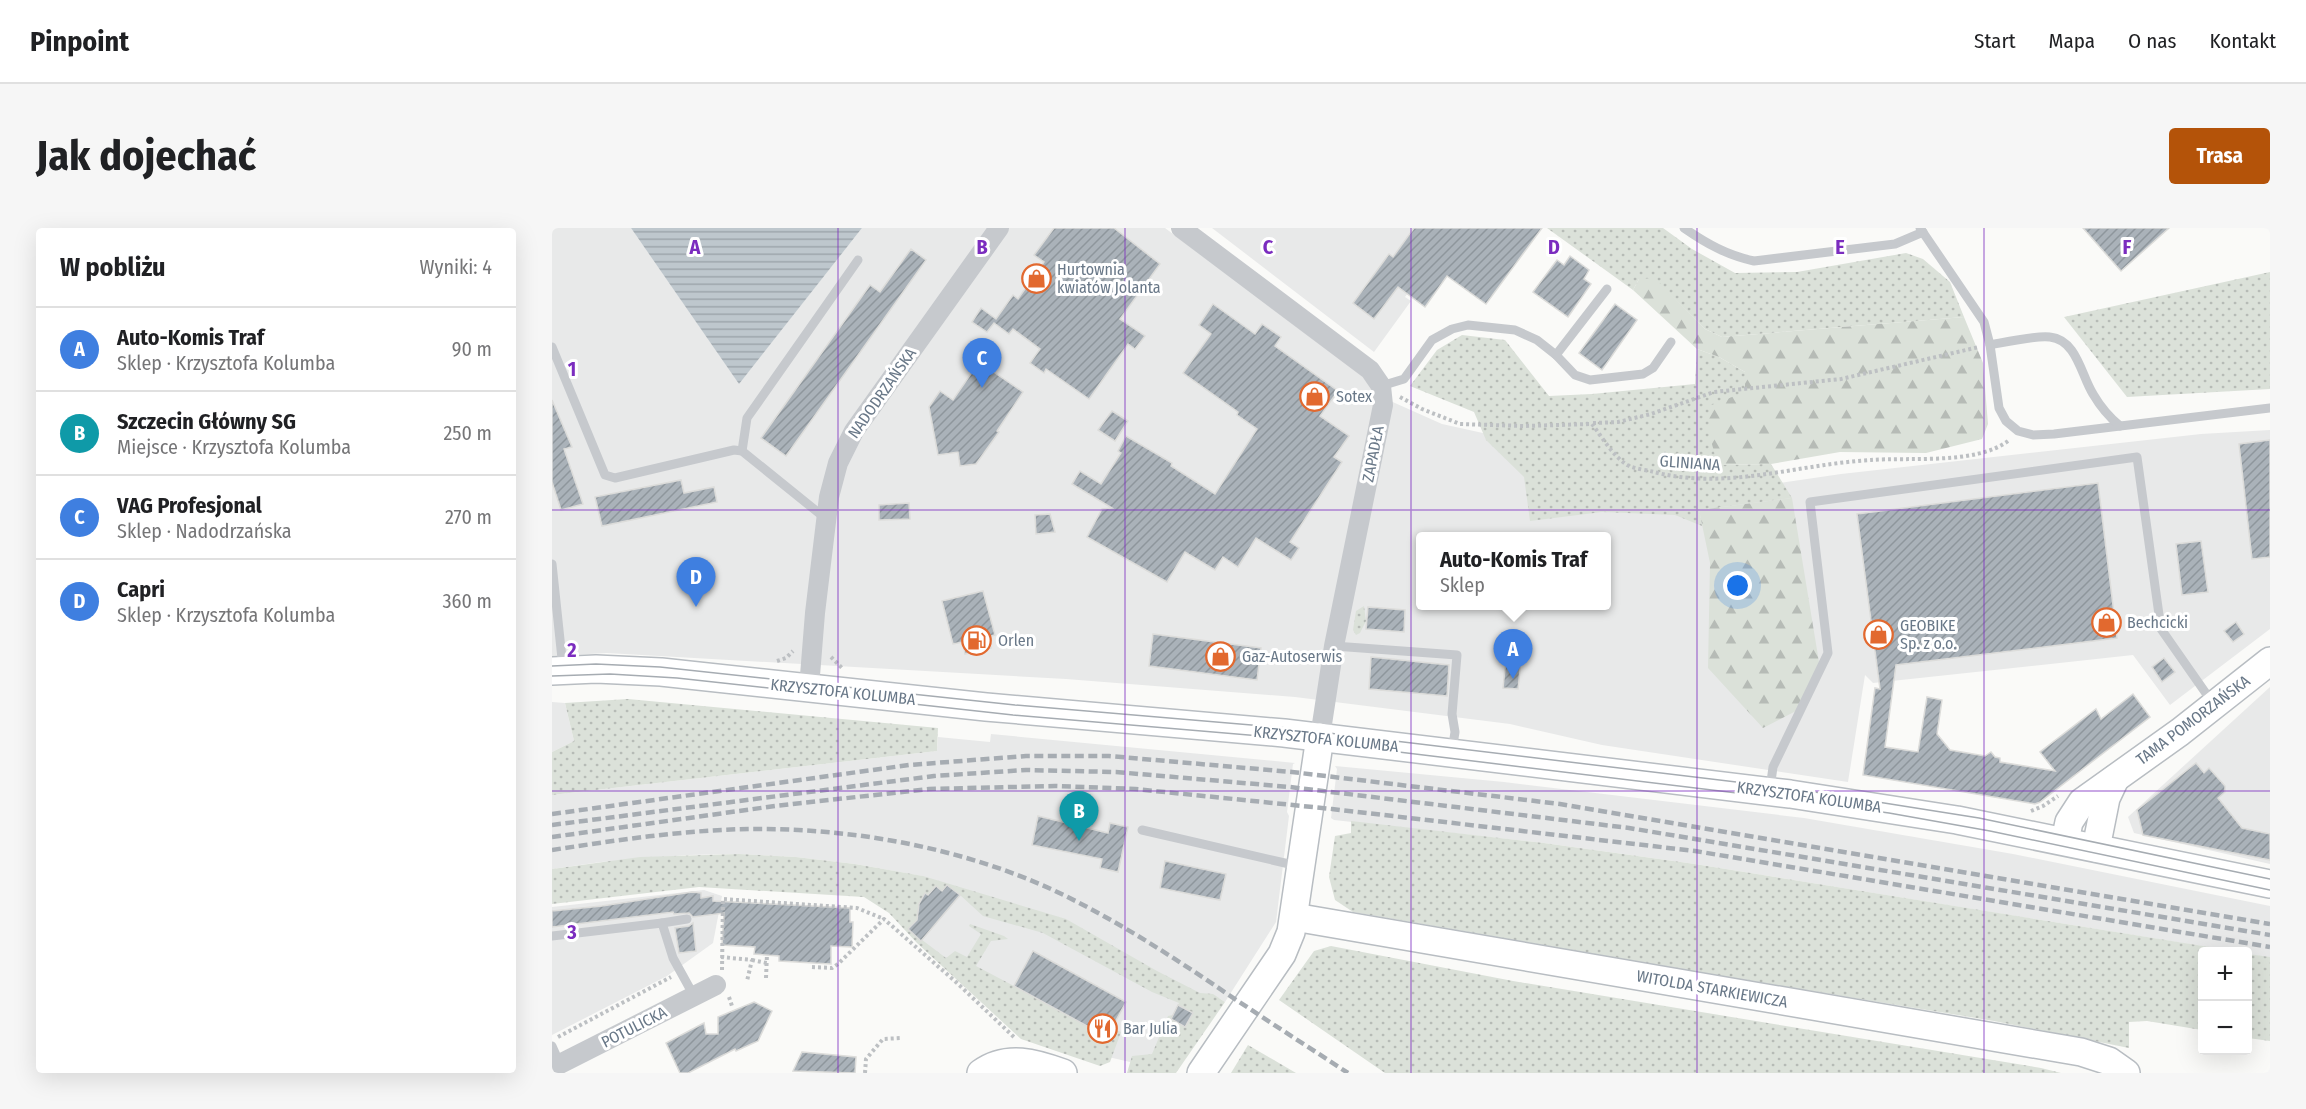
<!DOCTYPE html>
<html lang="pl">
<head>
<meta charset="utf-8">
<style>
	:root { --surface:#fff; --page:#f6f6f6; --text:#202124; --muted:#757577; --line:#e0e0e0; --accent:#b45309 }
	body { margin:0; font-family:"Fira Sans Condensed",sans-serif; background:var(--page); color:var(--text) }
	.controls { position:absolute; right:18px; bottom:18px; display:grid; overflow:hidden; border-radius:6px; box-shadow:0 6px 24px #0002 }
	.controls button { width:54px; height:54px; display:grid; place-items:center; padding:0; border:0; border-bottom:2px solid var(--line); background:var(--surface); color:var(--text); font:30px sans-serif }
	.you { position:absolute; left:1186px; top:358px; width:21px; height:21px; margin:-15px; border:4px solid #fff; border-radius:50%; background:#1a73e8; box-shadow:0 0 0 9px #1a73e833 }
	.badge { display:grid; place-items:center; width:39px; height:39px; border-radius:50%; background:var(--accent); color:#fff; font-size:20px; font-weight:700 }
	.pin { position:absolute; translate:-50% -50px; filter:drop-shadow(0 2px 3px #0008) }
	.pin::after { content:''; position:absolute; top:32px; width:21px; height:18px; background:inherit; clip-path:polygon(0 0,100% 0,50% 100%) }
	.popup { position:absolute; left:864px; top:304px; width:195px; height:78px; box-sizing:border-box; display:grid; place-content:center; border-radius:6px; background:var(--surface); filter:drop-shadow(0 2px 4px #0005); font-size:20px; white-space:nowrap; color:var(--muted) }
	.popup b { font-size:22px; color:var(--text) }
	.popup::after { content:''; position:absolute; left:50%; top:100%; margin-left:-12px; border:12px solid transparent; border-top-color:var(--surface) }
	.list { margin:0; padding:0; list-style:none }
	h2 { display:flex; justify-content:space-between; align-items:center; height:78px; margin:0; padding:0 24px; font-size:26px }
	h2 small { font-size:20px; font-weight:400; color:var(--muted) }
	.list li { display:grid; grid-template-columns:39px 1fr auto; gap:18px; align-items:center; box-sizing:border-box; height:84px; padding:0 24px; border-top:2px solid var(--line) }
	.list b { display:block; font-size:22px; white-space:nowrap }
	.list p { margin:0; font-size:20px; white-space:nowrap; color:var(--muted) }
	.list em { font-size:20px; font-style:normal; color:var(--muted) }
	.map { position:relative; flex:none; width:1718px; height:845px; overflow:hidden; border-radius:6px }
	header { display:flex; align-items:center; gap:36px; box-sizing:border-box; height:84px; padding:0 30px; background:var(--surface); border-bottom:2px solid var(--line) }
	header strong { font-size:28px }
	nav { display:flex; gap:33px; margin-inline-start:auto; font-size:21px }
	.intro { display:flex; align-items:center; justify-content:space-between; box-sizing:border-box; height:144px; padding:0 36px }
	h1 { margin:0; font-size:42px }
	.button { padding:15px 27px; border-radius:6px; background:var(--accent); color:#fff; font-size:21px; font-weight:700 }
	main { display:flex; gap:36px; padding:0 36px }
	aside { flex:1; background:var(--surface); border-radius:6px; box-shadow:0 6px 24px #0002 }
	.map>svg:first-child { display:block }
</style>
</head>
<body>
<header>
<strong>Pinpoint</strong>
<nav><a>Start</a><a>Mapa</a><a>O nas</a><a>Kontakt</a></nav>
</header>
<div class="intro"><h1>Jak dojechać</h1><a class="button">Trasa</a></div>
<main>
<aside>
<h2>W pobliżu<small>Wyniki: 4</small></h2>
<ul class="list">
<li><span class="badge" style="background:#3f7fe0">A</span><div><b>Auto-Komis Traf</b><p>Sklep · Krzysztofa Kolumba</p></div><em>90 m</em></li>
<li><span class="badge" style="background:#0f9aa8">B</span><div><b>Szczecin Główny SG</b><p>Miejsce · Krzysztofa Kolumba</p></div><em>250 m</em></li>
<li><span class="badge" style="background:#3f7fe0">C</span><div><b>VAG Profesjonal</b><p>Sklep · Nadodrzańska</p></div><em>270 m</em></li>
<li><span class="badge" style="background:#3f7fe0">D</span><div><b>Capri</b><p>Sklep · Krzysztofa Kolumba</p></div><em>360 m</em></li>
</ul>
</aside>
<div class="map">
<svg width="1718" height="845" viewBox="0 0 1718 845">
	<defs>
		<pattern id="grass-dots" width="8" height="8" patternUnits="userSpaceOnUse" patternTransform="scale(1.5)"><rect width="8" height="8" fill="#dbe1d9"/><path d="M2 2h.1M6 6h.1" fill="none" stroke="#b6bbb6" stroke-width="1.8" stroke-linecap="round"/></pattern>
		<pattern id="forest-firs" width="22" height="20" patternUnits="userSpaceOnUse" patternTransform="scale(1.5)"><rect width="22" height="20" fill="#dbe1d9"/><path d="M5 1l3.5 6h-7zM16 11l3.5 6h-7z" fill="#b6bbb6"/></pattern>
		<pattern id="water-rules" width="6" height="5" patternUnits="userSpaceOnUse" patternTransform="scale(1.5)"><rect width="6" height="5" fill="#bec7cd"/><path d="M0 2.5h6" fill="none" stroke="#9ea6ac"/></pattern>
		<pattern id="building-hatch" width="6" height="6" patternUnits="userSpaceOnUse" patternTransform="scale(1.5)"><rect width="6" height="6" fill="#aab2b9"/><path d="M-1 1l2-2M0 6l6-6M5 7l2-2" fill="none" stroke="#8e969c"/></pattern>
	</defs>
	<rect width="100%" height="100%" fill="#fafaf8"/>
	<g fill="#e8e9e9" fill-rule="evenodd">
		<path d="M0,0H79L187,155L310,0H613L791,133L810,148L825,167L890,196L1186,261L1289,246L1649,206L1718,202V401L1618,477L1581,427L1321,455L1313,447L1296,554L1050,517L958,496L743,469L514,451L55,425L0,428ZM868,308H1054V378H868Z"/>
		<path d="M660,0H904L853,69L859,73L822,124Z"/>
		<path d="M1718,459V636L1582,605L1576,589Z"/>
		<path d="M0,474L13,475L22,513L0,524Z"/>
		<path d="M439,506L743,535L741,536L735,584L737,588L724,694L673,774L667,770L617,843L526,822L365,714L337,684L370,648L303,636L244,629L187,626L136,627L49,634L0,641V567L385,523L386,509L438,514Z"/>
		<path d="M783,538L952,554L1252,590L1461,626L1718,678V730L1696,726V724L1680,723L1143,636L992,615L782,592L779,590L785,541Z"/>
		<path d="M152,662L170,668L161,715L115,748L0,807V679Z"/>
	</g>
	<g fill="url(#grass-dots)">
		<path d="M995,0H1111L1140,21L1183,45L1245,44L1354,25L1371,31L1398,54L1412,89L1170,109L1153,101L1103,51H1087L1081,62Z"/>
		<path d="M1718,44V161L1575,169L1512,89Z"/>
		<path d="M910,107L953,112L997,168L1040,166L1143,156L1145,121L1167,129L1193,144V164L1166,237L1219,236L1240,270L1147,282L1150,298L1123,287L1050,284L978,293L972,249L934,212L922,184L858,158L885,122Z"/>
		<path d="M812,378L814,393L808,405L804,407L801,402L804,383Z"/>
		<path d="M76,471L386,500L385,523L0,567V524L22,513L13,475Z"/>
		<path d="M799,593L992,615L1143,636L1682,723L1650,724V802L1595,793L1577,794V820L1442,793L1187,751L801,684L783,672L777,649L783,608L799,605Z"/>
		<path d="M187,626L244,629L303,636L371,648L514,691L605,743L648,765L661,766L673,774L624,845H575L580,828L600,826L616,788L621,787L619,792L633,799L641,785L626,777L627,775L600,764L491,705L431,688L408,667L395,658L390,663L384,658L367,676V689L357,702L394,730L403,723L415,729L429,706L417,698L418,696L452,708L456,711L439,713L424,738L462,758L569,804L558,834L548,838L469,811L365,715L337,685L312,669L147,659L0,676V641L88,629Z"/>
		<path d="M779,718L961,753L1489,840L1509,845H833L727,772L762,723Z"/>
		<path d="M1696,726L1718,729V813L1696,810Z"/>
		<path d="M696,817L744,845H679Z"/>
	</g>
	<g fill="url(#forest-firs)">
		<path d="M1103,50L1153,101L1170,109L1412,89L1431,135L1436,196L1430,211L1374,225L1288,224L1219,236L1166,237L1157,206V178L1193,164V144L1167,129L1145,121L1081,62L1087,51Z"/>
		<path d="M1240,270L1267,434L1244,483L1211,500L1156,440L1158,335L1147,282Z"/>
	</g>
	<path fill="url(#water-rules)" d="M79,0H310L187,156Z"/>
	<g fill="url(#building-hatch)" stroke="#dcdcda" stroke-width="1.5">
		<path d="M502,0H562L608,36L568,91L593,108L583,121L576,116L537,171L494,141L492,145L478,135L488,121L461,101L457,106L442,95L435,104L420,94L429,80L444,91L461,67L466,71L492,34L482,27Z"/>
		<path d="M862,0H990L934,76L895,48L873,79L846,59L822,91L801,75L837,26L841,29Z"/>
		<path d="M1531,0H1617L1569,43Z"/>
		<path d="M359,21L374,32L234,228L209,210L318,57L328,64Z"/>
		<path d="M1018,28L1037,42L1032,51L1039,56L1016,89L981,64L1005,32L1012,37Z"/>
		<path d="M661,76L703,106L710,96L729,109L723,118L786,163L768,188L797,208L782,229L790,234L738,314L747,320L739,332L704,310L686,339L671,329L663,342L633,324L615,354L535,309L550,281L560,280L520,256L528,243L549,256L569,225L566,223L574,208L620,235L619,238L663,266L705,201L685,187L686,184L631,145L659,106L647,97Z"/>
		<path d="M1063,76L1085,92L1050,142L1027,125Z"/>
		<path d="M427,134L471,164L445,203L447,204L424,236L408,238L406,224L386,227L377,179L388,163L401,172Z"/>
		<path d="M0,172L20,219L12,221L31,276L9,282L0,254Z"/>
		<path d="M560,183L576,193L563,213L546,202Z"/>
		<path d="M1718,212V329L1700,331L1687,216Z"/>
		<path d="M129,252L132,265L162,259L165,274L50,298L43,269Z"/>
		<path d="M1546,255L1565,410L1344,437L1333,519L1366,524L1375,469L1390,472L1385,506L1398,522L1433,528L1439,524L1443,529L1448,530V534L1503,543L1488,524L1544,481L1549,491L1581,466L1598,489L1488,574L1483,576L1311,547L1323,460L1328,461L1305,286Z"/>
		<path d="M357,275L358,291L327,292V277Z"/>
		<path d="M498,286L503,304L484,306L483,287Z"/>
		<path d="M1649,313L1656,364L1630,367L1624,316Z"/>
		<path d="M431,363L443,407L436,409L439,420L413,426L411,414L401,416L390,373Z"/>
		<path d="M816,379L853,382L852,404L814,401Z"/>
		<path d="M1684,394L1692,406L1681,414L1672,403Z"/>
		<path d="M601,406L709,420L705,452L597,438Z"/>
		<path d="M819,429L897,437L895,468L817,461Z"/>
		<path d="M1612,430L1623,444L1610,454L1600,439Z"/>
		<path d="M954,431L969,432L966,461L951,460Z"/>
		<path d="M1644,535L1652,545L1657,540L1673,558V564L1666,570L1690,600L1718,606V632L1591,607L1585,582Z"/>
		<path d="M486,588L556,605L558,595L576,599L566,644L548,640L550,631L480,617Z"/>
		<path d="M613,633L674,646L668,672L608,660Z"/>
		<path d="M395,657L408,667L369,713L356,701L365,692L367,676L373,665L376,667L384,658L390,663Z"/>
		<path d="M140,664L149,665V670L161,668V673L298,680V694H301L300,719L279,718V736L227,733V728L202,726L203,719L170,717L172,685L141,689L137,685L122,686L121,684L0,699V683L50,678Z"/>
		<path d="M141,695L144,723L127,725L123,700L137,698Z"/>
		<path d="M481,723L574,774L555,809L462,758Z"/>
		<path d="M202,774L220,783L206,813L184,823L183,821L136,845H128L114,815L152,795L154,806H166V789Z"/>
		<path d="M626,777L641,785L633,799L619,791Z"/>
		<path d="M250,824L304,829L303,845L241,843Z"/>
	</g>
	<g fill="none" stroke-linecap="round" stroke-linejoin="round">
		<defs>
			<g id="secondary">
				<path d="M0,443L44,441L109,444L434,479L732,505L1238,566L1405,592L1718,656"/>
				<path d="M1513,613L1517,594L1530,574L1628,504L1718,433"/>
				<path d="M1544,620L1554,570L1563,551"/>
				<path d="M742,689L1529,824L1557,833L1574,845"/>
				<path d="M429,845C455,826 484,835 511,845"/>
				<path d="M649,845L730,726L739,704L768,509"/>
			</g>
		</defs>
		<use href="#secondary" stroke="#b8bdc2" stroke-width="30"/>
		<g stroke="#bdc0c3" stroke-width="4" stroke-dasharray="3 3" stroke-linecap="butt">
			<path d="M848,169L870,181L908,196L972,198L1040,196C1050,209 1061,228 1075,237C1083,241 1094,242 1102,244C1174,263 1246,236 1319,232C1357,229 1424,237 1456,213"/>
			<path d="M1041,195L1066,194L1099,186L1162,164L1289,151L1427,119"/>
			<path d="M279,429L291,441"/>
			<path d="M225,433L234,430L241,423"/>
			<path d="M1479,583L1491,578L1506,568"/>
			<path d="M169,729L200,732L195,753"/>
			<path d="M200,732L215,735"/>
			<path d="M260,739L280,740L286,736L332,691L405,755L464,811"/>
			<path d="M170,742L171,671L305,680L332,691"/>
			<path d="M214,750L215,726"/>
			<path d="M177,769L180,778"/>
			<path d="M6,809L119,749"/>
			<path d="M313,845L314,831L331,811L350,810"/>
		</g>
		<g stroke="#c6c9cd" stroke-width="9">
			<path d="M1132,0C1155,16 1175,27 1202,33L1343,16L1371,4"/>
			<path d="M1368,0L1432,94L1438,117L1447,180L1454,193L1466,203L1481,207L1502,206L1718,180"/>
			<path d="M1438,117C1454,114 1484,107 1498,109C1525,112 1529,147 1541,166C1548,178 1557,189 1568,198"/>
			<path d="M0,119L53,247L63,250L182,222L190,223L273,290"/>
			<path d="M1004,127L1055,61"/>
			<path d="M829,158L852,151L880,112L900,101L916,97L963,102L985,112L1004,127L1023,147L1038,152L1091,146L1101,140L1119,114"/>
			<path d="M190,223L195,190L306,32"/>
			<path d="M0,336L11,440"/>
			<path d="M782,418L905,427L900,486L903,504L900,523"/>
			<path d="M1218,561L1221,539L1276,425L1258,274L1585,229L1609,401L1660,474"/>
			<path d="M590,602L746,638"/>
			<path d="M110,695L135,691"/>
			<path d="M0,708L110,695L121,730L142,768"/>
			<path d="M0,818L8,836"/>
		</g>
		<g stroke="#c6c9cd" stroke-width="20">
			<path d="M629,0L818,142L829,158L831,177L782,418L768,509"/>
			<path d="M257,460L263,385L277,269L286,235L302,203L447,0"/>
			<path d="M0,840L164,757"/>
		</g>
		<use href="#secondary" stroke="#fff" stroke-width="27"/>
		<g stroke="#a6acb2" stroke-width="1.5">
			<path d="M0,438L44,436L108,439L463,477L735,500L1250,562L1427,590L1718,651"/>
			<path d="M0,448L58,446L125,450L461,487L731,510L1235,571L1337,585L1438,603L1718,662"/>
		</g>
		<g stroke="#a6acb2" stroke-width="4.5" stroke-dasharray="9 4.5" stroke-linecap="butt">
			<path d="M0,586L357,537L474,528H557L740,544L1008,576L1718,696"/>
			<path d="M0,597L382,548L474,542L564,544L738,559L1077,600L1718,707"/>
			<path d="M0,609L223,578L377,561L503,558L583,561L780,581L1143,623L1718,719"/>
			<path d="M0,622C65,612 132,602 198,601C300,600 406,619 499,661C561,690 618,727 674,765C714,792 755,818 796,845"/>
		</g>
	</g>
	<path fill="none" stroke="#7b2cbf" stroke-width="1.5" stroke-opacity="0.55" d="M286,0V845M573,0V845M859,0V845M1145,0V845M1432,0V845M0,282H1718M0,563H1718"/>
	<defs>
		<symbol id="shop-ring" viewBox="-11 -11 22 22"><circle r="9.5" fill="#fff" stroke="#e2692f" stroke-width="1.5"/><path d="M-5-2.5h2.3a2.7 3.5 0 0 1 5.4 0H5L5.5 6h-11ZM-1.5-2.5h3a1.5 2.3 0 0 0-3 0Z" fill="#e2692f"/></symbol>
		<symbol id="fuel-ring" viewBox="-11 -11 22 22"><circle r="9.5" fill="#fff" stroke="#e2692f" stroke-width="1.5"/><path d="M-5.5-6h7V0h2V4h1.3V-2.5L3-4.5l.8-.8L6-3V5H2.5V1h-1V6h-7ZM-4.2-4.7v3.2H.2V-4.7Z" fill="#e2692f"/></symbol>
		<symbol id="restaurant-ring" viewBox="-11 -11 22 22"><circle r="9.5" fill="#fff" stroke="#e2692f" stroke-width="1.5"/><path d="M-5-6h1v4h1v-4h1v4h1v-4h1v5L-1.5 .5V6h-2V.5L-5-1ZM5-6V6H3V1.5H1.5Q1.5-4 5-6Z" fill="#e2692f"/></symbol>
	</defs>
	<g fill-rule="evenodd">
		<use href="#shop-ring" x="468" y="34" width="33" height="33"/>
		<use href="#shop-ring" x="746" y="152" width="33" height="33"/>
		<use href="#shop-ring" x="1538" y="378" width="33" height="33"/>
		<use href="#shop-ring" x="1310" y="390" width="33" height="33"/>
		<use href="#fuel-ring" x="408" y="396" width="33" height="33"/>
		<use href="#shop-ring" x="652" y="412" width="33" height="33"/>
		<use href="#restaurant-ring" x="534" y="784" width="33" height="33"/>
	</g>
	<g text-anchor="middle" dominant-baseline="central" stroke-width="6" stroke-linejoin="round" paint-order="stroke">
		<g font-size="16" fill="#697888" stroke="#fff" text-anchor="start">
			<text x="505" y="41">Hurtownia<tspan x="505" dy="18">kwiatów Jolanta</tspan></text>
			<text x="784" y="168">Sotex</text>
			<text x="1575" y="394">Bechcicki</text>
			<text x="1348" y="397">GEOBIKE<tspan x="1348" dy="18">Sp. z o.o.</tspan></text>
			<text x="446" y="412">Orlen</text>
			<text x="690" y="428">Gaz-Autoserwis</text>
			<text x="571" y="800">Bar Julia</text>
		</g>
		<g font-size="16" fill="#697888" stroke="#fff">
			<text transform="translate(330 165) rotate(-55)">NADODRZAŃSKA</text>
			<text transform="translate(821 226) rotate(-79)">ZAPADŁA</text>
			<text transform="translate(1138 235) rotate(4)">GLINIANA</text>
			<text transform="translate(291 464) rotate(6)">KRZYSZTOFA KOLUMBA</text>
			<text transform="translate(1641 492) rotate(-37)">TAMA POMORZAŃSKA</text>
			<text transform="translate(774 511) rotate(6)">KRZYSZTOFA KOLUMBA</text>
			<text transform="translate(1257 569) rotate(8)">KRZYSZTOFA KOLUMBA</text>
			<text transform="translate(1160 761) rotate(10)">WITOLDA STARKIEWICZA</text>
			<text transform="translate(82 799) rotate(-27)">POTULICKA</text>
		</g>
	</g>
	<g font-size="20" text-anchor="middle" font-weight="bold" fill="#7b2cbf" stroke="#fff" stroke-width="6" stroke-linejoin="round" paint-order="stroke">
		<text x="143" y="26">A</text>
		<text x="430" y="26">B</text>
		<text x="716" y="26">C</text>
		<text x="1002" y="26">D</text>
		<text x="1288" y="26">E</text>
		<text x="1575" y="26">F</text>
		<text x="20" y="148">1</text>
		<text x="20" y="429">2</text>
		<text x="20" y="711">3</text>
	</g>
</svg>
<div class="controls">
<button>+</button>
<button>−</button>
</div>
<div class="you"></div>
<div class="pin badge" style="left:961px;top:451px;background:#3f7fe0">A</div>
<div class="popup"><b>Auto-Komis Traf</b>Sklep</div>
<div class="pin badge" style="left:527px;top:613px;background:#0f9aa8">B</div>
<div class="pin badge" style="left:430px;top:160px;background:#3f7fe0">C</div>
<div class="pin badge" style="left:144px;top:379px;background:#3f7fe0">D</div>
</div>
</main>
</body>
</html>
